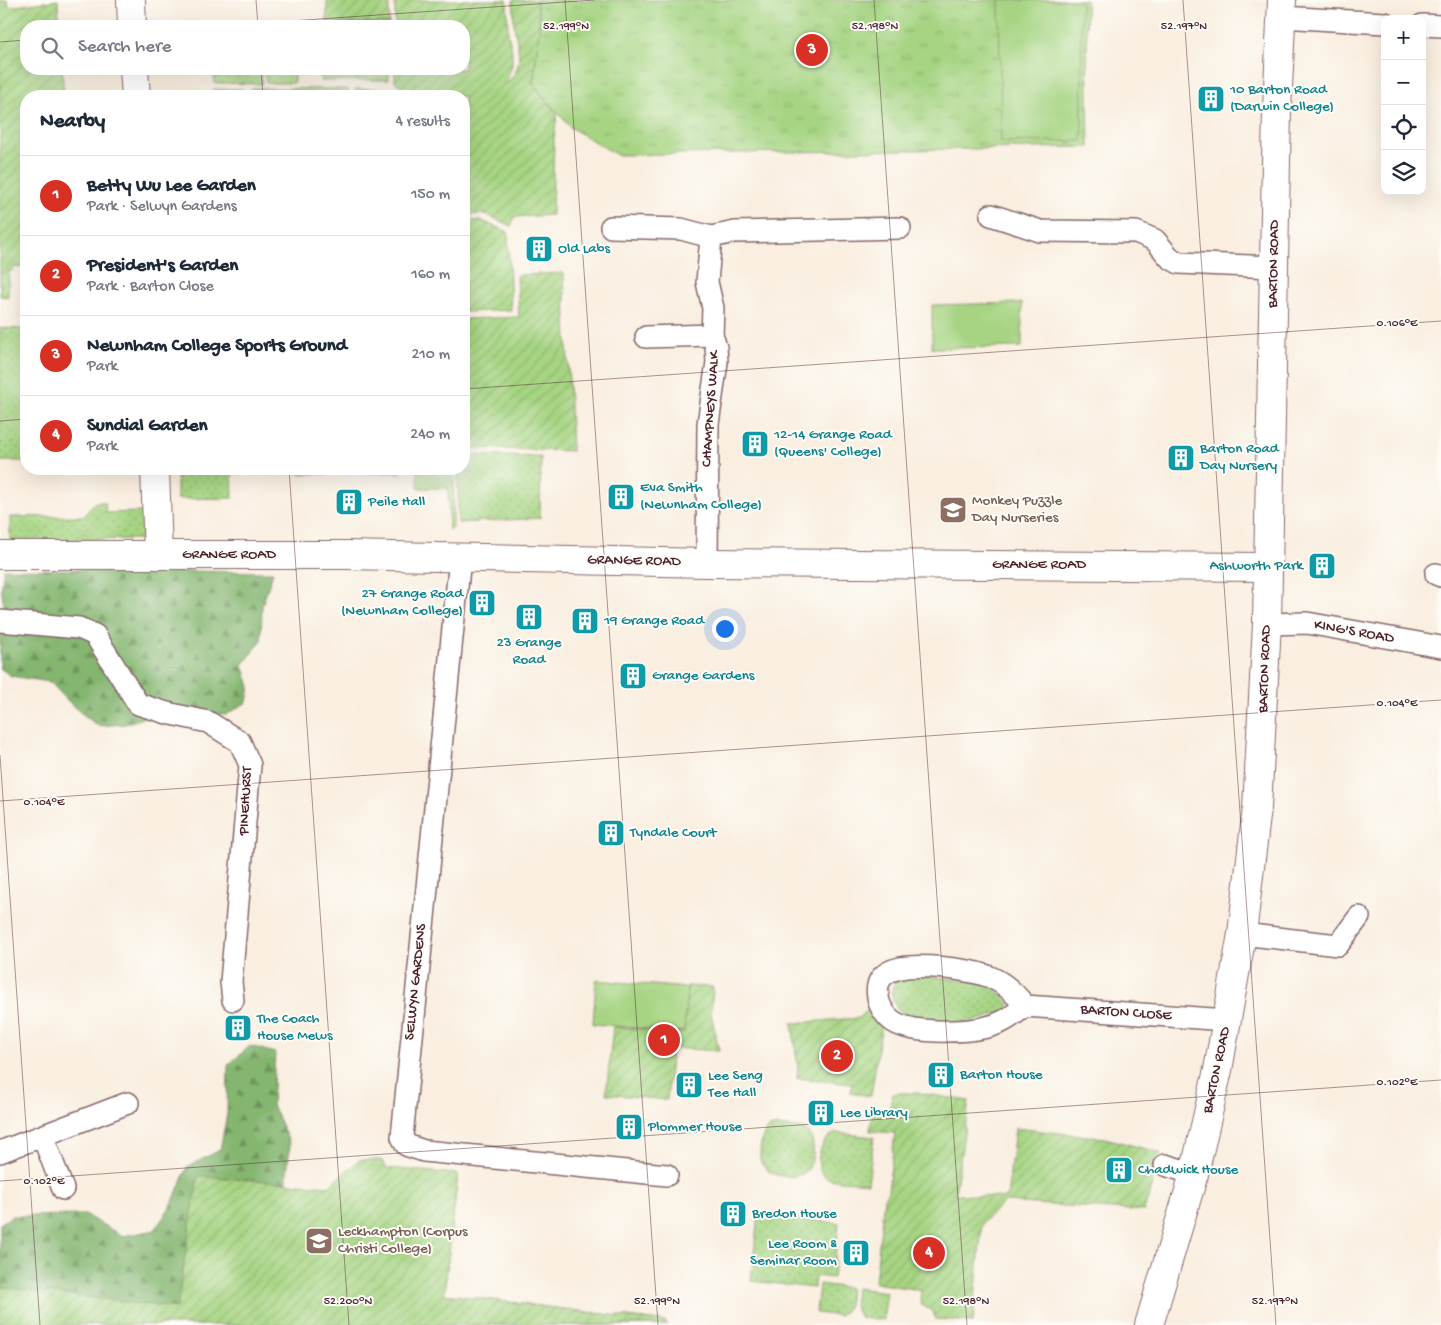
<!DOCTYPE html>
<html lang="en">
<head>
<meta charset="utf-8">
<style>
	:root { --surface:#fff; --page:#f2f2f3; --text:#1f2937; --muted:#747a83; --line:#e0e1e3; --accent:#d93025 }
	body { margin:0; font-family:"Gochi Hand",sans-serif; background:var(--page); color:var(--text) }
	.controls { position:absolute; right:15px; top:15px; display:grid; overflow:hidden; border-radius:10px; box-shadow:0 5px 20px #0002 }
	.controls button { width:45px; height:45px; display:grid; place-items:center; padding:0; border:0; border-bottom:1px solid var(--line); background:var(--surface); color:var(--text); font:25px sans-serif }
	.you { position:absolute; left:724px; top:628px; width:18px; height:18px; margin:-12px; border:4px solid #fff; border-radius:50%; background:#1a73e8; box-shadow:0 0 0 8px #1a73e833 }
	.badge { display:grid; place-items:center; width:32px; height:32px; border-radius:50%; background:var(--accent); color:#fff; font-size:16px; font-weight:700 }
	.pin { position:absolute; translate:-50% -50%; border:2px solid #fff; box-shadow:0 1px 5px #0006 }
	.list { margin:0; padding:0; list-style:none }
	h2 { display:flex; justify-content:space-between; align-items:center; height:65px; margin:0; padding:0 20px; font-size:21px }
	h2 small { font-size:16px; font-weight:400; color:var(--muted) }
	.list li { display:grid; grid-template-columns:32px 1fr auto; gap:15px; align-items:center; box-sizing:border-box; height:80px; padding:0 20px; border-top:1px solid var(--line) }
	.list b { display:block; font-size:19px; white-space:nowrap }
	.list p { margin:0; font-size:16px; white-space:nowrap; color:var(--muted) }
	.list em { font-size:16px; font-style:normal; color:var(--muted) }
	.icon { flex:none; width:28px; height:28px; fill:none; stroke:currentColor; stroke-width:2; stroke-linecap:round; stroke-linejoin:round }
	.map { position:relative; flex:none; width:1441px; height:1325px; overflow:hidden }
	.search { position:absolute; background:var(--surface); box-shadow:0 5px 20px #0002; left:20px; top:20px; width:450px; height:55px; display:flex; align-items:center; gap:12px; box-sizing:border-box; padding:0 18px; border-radius:20px; color:var(--muted); font-size:19px }
	.panel { position:absolute; background:var(--surface); box-shadow:0 5px 20px #0002; left:20px; top:90px; width:450px; height:385px; border-radius:20px }
	.map>svg:first-child { display:block }
</style>
</head>
<body>
<div class="map">
<svg width="1441" height="1325" viewBox="0 0 1441 1325">
	<defs>
		<pattern id="grass-dots" width="8" height="8" patternUnits="userSpaceOnUse" patternTransform="scale(1.25)"><rect width="8" height="8" fill="#a6d482"/><path d="M2 2h.1M6 6h.1" fill="none" stroke="#90b670" stroke-width="1.8" stroke-linecap="round"/></pattern>
		<pattern id="forest-firs" width="22" height="20" patternUnits="userSpaceOnUse" patternTransform="scale(1.25)"><rect width="22" height="20" fill="#84b670"/><path d="M5 1l3.5 6h-7zM16 11l3.5 6h-7z" fill="#6e935c"/></pattern>
		<pattern id="park-tufts" width="24" height="20" patternUnits="userSpaceOnUse" patternTransform="scale(1.25)"><rect width="24" height="20" fill="#a6d482"/><path d="M3 7l-1-3M5 7V3M7 7l1-3M15 17l-1-3M17 17v-4M19 17l1-3" fill="none" stroke="#90b670"/></pattern>
		<pattern id="garden-furrows" width="10" height="10" patternUnits="userSpaceOnUse" patternTransform="scale(1.25)"><rect width="10" height="10" fill="#a6d482"/><path d="M-1 1l2-2M0 10L10 0M9 11l2-2" fill="none" stroke="#90b670"/></pattern>
	</defs>
	<rect width="100%" height="100%" fill="#fdfcf7"/>
	<filter id="ink" filterUnits="userSpaceOnUse"><feTurbulence type="fractalNoise" baseFrequency=".02" numOctaves="2"/><feDisplacementMap in="SourceGraphic" scale="10" xChannelSelector="R" yChannelSelector="G"/><feConvolveMatrix kernelMatrix="1 2 1 2 8 2 1 2 1" color-interpolation-filters="sRGB"/></filter>
	<filter id="wash" filterUnits="userSpaceOnUse"><feTurbulence type="fractalNoise" baseFrequency=".0096" numOctaves="4" result="noise"/><feDisplacementMap in="SourceGraphic" scale="20" xChannelSelector="R" yChannelSelector="G"/><feGaussianBlur stdDeviation="1.12" result="paint"/><feColorMatrix in="noise" values="0 0 0 0 0 0 0 0 0 0 0 0 0 0 0 0 0 1.4 0 .05"/><feComposite in="paint" operator="in"/></filter>
	<g filter="url(#wash)">
		<rect width="100%" height="100%" fill="#f9eedf"/>
		<g fill="url(#grass-dots)" stroke="#787a56">
			<rect x="321" y="23" width="68" height="3"/>
			<path d="M214,69H262V84L214,83Z"/>
			<path d="M264,69H294V83H266Z"/>
			<path d="M321,69H389V80L321,81Z"/>
			<path d="M254,88L348,89V96H251V90Z"/>
			<path d="M214,89H241L244,91V96H214Z"/>
			<path d="M355,89H391L398,96H355Z"/>
			<path d="M0,328L26,329V461H0Z"/>
			<path d="M464,455L541,457L540,518L458,523V469H464Z"/>
			<path d="M209,469H232L233,498L177,499V472H208Z"/>
			<path d="M298,469H341H335L331,474H298Z"/>
			<path d="M356,469H401V473H367L363,469Z"/>
			<path d="M418,469H454L453,527L449,530L448,488H418Z"/>
			<path d="M95,502H105L106,513L143,512L144,539L10,540V517L84,516Z"/>
			<path d="M908,974L990,983L1010,1003L1008,1010C997,1013 984,1020 972,1021C955,1023 931,1023 914,1019C890,1012 882,983 908,974Z"/>
			<path d="M777,1126C785,1127 796,1127 803,1129C818,1134 815,1166 804,1173C790,1181 761,1175 760,1157C760,1147 761,1135 769,1128Z"/>
			<path d="M837,1133L874,1137L868,1183C856,1181 836,1183 826,1177C812,1168 819,1137 837,1133Z"/>
			<path d="M758,1215L839,1223L833,1278L815,1276L814,1288L751,1281Z"/>
			<path d="M819,1284L850,1288L848,1307L840,1316L816,1313Z"/>
			<path d="M856,1288L887,1292L883,1320L860,1318L854,1306Z"/>
		</g>
		<g fill="url(#forest-firs)" stroke="#676a4e">
			<path d="M4,569L273,572L262,606L261,641L243,665L250,687L247,702L226,715L174,707L125,724L98,726L75,708L50,682L11,676L0,668V635L5,611L1,589Z"/>
			<path d="M250,1046L275,1053L272,1105L290,1144L287,1172V1203L458,1174L444,1294L666,1322L667,1325H259L0,1314V1224L12,1216L85,1215L123,1236L155,1230L172,1204L187,1167L220,1150L227,1114L228,1065Z"/>
		</g>
		<path fill="url(#park-tufts)" stroke="#787a56" d="M536,0H1086L1089,147L617,155L570,127L533,84L540,22Z"/>
		<g fill="url(#garden-furrows)" stroke="#787a56">
			<path d="M0,0H7L9,7L58,0L59,26H26V69H62L64,96H26V271L24,268L14,267L12,271H9L8,297L0,296Z"/>
			<rect x="327" y="0" width="62" height="23"/>
			<path d="M395,0H507L508,34L512,51V65L505,85C524,67 519,54 515,31C513,21 514,10 513,0H536L540,22L533,84L557,114L554,138L552,215L514,217L511,226L485,214L464,215V96H409L395,81V69H464V26H395Z"/>
			<path d="M464,220L482,221L508,232L511,310L464,312Z"/>
			<path d="M564,273L572,451L464,448V319L519,317L517,275Z"/>
			<path d="M687,986L713,987L711,1013L719,1051L672,1048L667,1100L606,1094L613,1027L683,1033Z"/>
			<path d="M872,1007L882,1023L871,1096L851,1093L852,1084L797,1078L798,1067L792,1023L858,1018Z"/>
			<path d="M897,1093H920L969,1101L955,1194L1007,1198L1015,1128L1105,1138L1161,1153L1144,1211L1004,1202L982,1223L973,1322L936,1319L932,1311L920,1304L921,1290L875,1283L884,1198L888,1191L895,1133L870,1131L873,1110L884,1111L890,1107L892,1095Z"/>
			<path d="M359,1160H381L387,1168L458,1174L444,1294L666,1322L667,1325H0V1287L177,1308L198,1176L329,1186Z"/>
		</g>
		<g fill="#a6d482" stroke="#787a56">
			<path d="M999,0H1081L1082,141L1001,142Z"/>
			<path d="M1022,303V347L932,348V305Z"/>
			<path d="M596,980L687,988L684,1032L593,1024Z"/>
		</g>
	</g>
	<g filter="url(#ink)">
		<g fill="none" stroke-linecap="round" stroke-linejoin="round">
			<defs>
				<g id="minor">
					<path d="M1281,17L1385,23"/>
					<path d="M1422,25L1441,26"/>
					<path d="M991,215L1040,231L1136,232L1155,240L1170,258L1179,263L1274,267"/>
					<path d="M611,227L681,229L711,237"/>
					<path d="M646,337L712,335"/>
					<path d="M460,558L402,1137L406,1145L424,1151L667,1175"/>
					<path d="M707,563L708,424L717,362L716,347L712,335L713,308L707,282L711,237L735,232L900,228"/>
					<path d="M1436,574L1441,576"/>
					<path d="M0,621L79,628L95,635L138,704L167,713L208,722L240,742L250,765L231,982L233,1000"/>
					<path d="M1267,624L1307,623L1441,647"/>
					<path d="M1242,934L1338,945L1359,917"/>
					<path d="M1025,1006C1002,976 983,972 946,968C924,966 871,960 878,997C879,1006 886,1017 894,1022C915,1035 977,1033 999,1023C1008,1020 1017,1012 1025,1006L1227,1020"/>
					<path d="M43,1137L63,1189"/>
					<path d="M0,1152L128,1103"/>
					<path d="M1165,1165L1194,1174"/>
				</g>
				<g id="tertiary">
					<path d="M131,0L132,26"/>
					<path d="M134,69L136,96"/>
					<path d="M155,469L158,555"/>
					<path d="M0,555H346L707,563L1268,567"/>
				</g>
				<path id="primary" d="M1149,1325L1194,1174L1218,1070L1242,934L1257,808L1267,624L1277,110L1282,0"/>
			</defs>
			<use href="#minor" stroke="#87676a" stroke-width="24"/>
			<use href="#tertiary" stroke="#87676a" stroke-width="30"/>
			<use href="#primary" stroke="#87676a" stroke-width="30"/>
			<use href="#minor" stroke="#fff" stroke-width="21"/>
			<use href="#tertiary" stroke="#fff" stroke-width="28"/>
			<use href="#primary" stroke="#fff" stroke-width="28"/>
		</g>
	</g>
	<path fill="none" stroke="#4a1f2b" stroke-width="1" stroke-opacity="0.45" d="M256,0L258,26M565,0L658,1325M874,0L967,1325M1183,0L1276,1325M219,26L594,0M0,42L26,40M261,69L263,96M464,389L1441,321M0,421L26,419M289,469L349,1325M0,755L40,1325M0,801L1441,700M0,1181L1441,1080"/>
	<defs>
		<symbol id="building-square" viewBox="-11 -11 22 22"><rect x="-9" y="-9" width="18" height="18" rx="4" fill="#0f9aa8" stroke="#fdfcf7"/><path d="M-4-6H4V6H1V3H-1V6H-4ZM-2.5-4.3h1.7v1.8h-1.7ZM.8-4.3h1.7v1.8H.8ZM-2.5-1h1.7V.8h-1.7ZM.8-1h1.7V.8H.8Z" fill="#fff"/></symbol>
		<symbol id="school-square" viewBox="-11 -11 22 22"><rect x="-9" y="-9" width="18" height="18" rx="4" fill="#8d6e63" stroke="#fdfcf7"/><path d="M0-5L7-2L0 1L-7-2ZM-4 1L0 2.5L4 1V4Q0 6-4 4Z" fill="#fff"/></symbol>
		<symbol id="university-square" viewBox="-11 -11 22 22"><rect x="-9" y="-9" width="18" height="18" rx="4" fill="#8d6e63" stroke="#fdfcf7"/><path d="M0-5L7-2L0 1L-7-2ZM-4 1L0 2.5L4 1V4Q0 6-4 4Z" fill="#fff"/></symbol>
	</defs>
	<g fill-rule="evenodd">
		<use href="#building-square" x="1195" y="83" width="32" height="32"/>
		<use href="#building-square" x="523" y="233" width="32" height="32"/>
		<use href="#building-square" x="739" y="428" width="32" height="32"/>
		<use href="#building-square" x="1165" y="442" width="32" height="32"/>
		<use href="#building-square" x="605" y="481" width="32" height="32"/>
		<use href="#building-square" x="333" y="486" width="32" height="32"/>
		<use href="#school-square" x="937" y="494" width="32" height="32"/>
		<use href="#building-square" x="1306" y="550" width="32" height="32"/>
		<use href="#building-square" x="466" y="587" width="32" height="32"/>
		<use href="#building-square" x="513" y="601" width="32" height="32"/>
		<use href="#building-square" x="569" y="605" width="32" height="32"/>
		<use href="#building-square" x="617" y="660" width="32" height="32"/>
		<use href="#building-square" x="595" y="817" width="32" height="32"/>
		<use href="#building-square" x="222" y="1012" width="32" height="32"/>
		<use href="#building-square" x="925" y="1059" width="32" height="32"/>
		<use href="#building-square" x="673" y="1069" width="32" height="32"/>
		<use href="#building-square" x="805" y="1097" width="32" height="32"/>
		<use href="#building-square" x="613" y="1111" width="32" height="32"/>
		<use href="#building-square" x="1103" y="1154" width="32" height="32"/>
		<use href="#building-square" x="717" y="1198" width="32" height="32"/>
		<use href="#university-square" x="303" y="1225" width="32" height="32"/>
		<use href="#building-square" x="840" y="1237" width="32" height="32"/>
	</g>
	<g text-anchor="middle" dominant-baseline="central" stroke-width="4" stroke-linejoin="round" paint-order="stroke">
		<g font-size="15" fill="#0d838f" stroke="#fdfcf7" text-anchor="start">
			<text x="1230" y="90">10 Barton Road<tspan x="1230" dy="17">(Darwin College)</tspan></text>
			<text x="558" y="249">Old Labs</text>
			<text x="774" y="435">12-14 Grange Road<tspan x="774" dy="17">(Queens' College)</tspan></text>
			<text x="1200" y="449">Barton Road<tspan x="1200" dy="17">Day Nursery</tspan></text>
			<text x="640" y="488">Eva Smith<tspan x="640" dy="17">(Newnham College)</tspan></text>
			<text x="368" y="502">Peile Hall</text>
			<text x="1303" y="566" text-anchor="end">Ashworth Park</text>
			<text x="463" y="594" text-anchor="end">27 Grange Road<tspan x="463" dy="17">(Newnham College)</tspan></text>
			<text x="604" y="621">19 Grange Road</text>
			<text x="529" y="643" text-anchor="middle">23 Grange<tspan x="529" dy="17">Road</tspan></text>
			<text x="652" y="676">Grange Gardens</text>
			<text x="630" y="833">Tyndale Court</text>
			<text x="257" y="1019">The Coach<tspan x="257" dy="17">House Mews</tspan></text>
			<text x="960" y="1075">Barton House</text>
			<text x="708" y="1076">Lee Seng<tspan x="708" dy="17">Tee Hall</tspan></text>
			<text x="840" y="1113">Lee Library</text>
			<text x="648" y="1127">Plommer House</text>
			<text x="1138" y="1170">Chadwick House</text>
			<text x="752" y="1214">Bredon House</text>
			<text x="837" y="1244" text-anchor="end">Lee Room &amp;<tspan x="837" dy="17">Seminar Room</tspan></text>
		</g>
		<g font-size="15" fill="#4a1f2b" stroke="#fdfcf7">
			<text transform="translate(1274 264) rotate(-89)">BARTON ROAD</text>
			<text transform="translate(711 409) rotate(-86)">CHAMPNEYS WALK</text>
			<text x="229" y="555">GRANGE ROAD</text>
			<text transform="translate(634 561) rotate(1)">GRANGE ROAD</text>
			<text x="1039" y="565">GRANGE ROAD</text>
			<text transform="translate(1354 632) rotate(10)">KING'S ROAD</text>
			<text transform="translate(1265 669) rotate(-88)">BARTON ROAD</text>
			<text transform="translate(246 801) rotate(-87)">PINEHURST</text>
			<text transform="translate(416 982) rotate(-84)">SELWYN GARDENS</text>
			<text transform="translate(1126 1013) rotate(4)">BARTON CLOSE</text>
			<text transform="translate(1217 1070) rotate(-78)">BARTON ROAD</text>
		</g>
		<g font-size="15" fill="#785e54" stroke="#fdfcf7" text-anchor="start">
			<text x="972" y="501">Monkey Puzzle<tspan x="972" dy="17">Day Nurseries</tspan></text>
			<text x="338" y="1232">Leckhampton (Corpus<tspan x="338" dy="17">Christi College)</tspan></text>
		</g>
	</g>
	<g font-size="12" text-anchor="middle" fill="#4a1f2b" stroke="#fdfcf7" stroke-width="4" stroke-linejoin="round" paint-order="stroke">
		<text x="566" y="29">52.199°N</text>
		<text x="875" y="29">52.198°N</text>
		<text x="1184" y="29">52.197°N</text>
		<text x="1397" y="326">0.106°E</text>
		<text x="1397" y="706">0.104°E</text>
		<text x="44" y="805">0.104°E</text>
		<text x="1397" y="1085">0.102°E</text>
		<text x="44" y="1184">0.102°E</text>
		<text x="348" y="1304">52.200°N</text>
		<text x="657" y="1304">52.199°N</text>
		<text x="966" y="1304">52.198°N</text>
		<text x="1275" y="1304">52.197°N</text>
	</g>
</svg>
<div class="controls">
<button>+</button>
<button>−</button>
<button><svg class="icon" aria-label="locate" viewBox="0 0 24 24"><circle cx="12" cy="12" r="6"/><path d="M12 2v4M12 18v4M2 12h4M18 12h4"/></svg></button>
<button><svg class="icon" aria-label="layers" viewBox="0 0 24 24"><path d="M12 4l9 5-9 5-9-5zM3 14l9 5 9-5"/></svg></button>
</div>
<div class="you"></div>
<div class="pin badge" style="left:664px;top:1040px">1</div>
<div class="pin badge" style="left:837px;top:1056px">2</div>
<div class="pin badge" style="left:812px;top:50px">3</div>
<div class="pin badge" style="left:929px;top:1253px">4</div>
<div class="search"><svg class="icon" aria-label="search" viewBox="0 0 24 24"><circle cx="10" cy="10" r="6"/><path d="M15 15l6 6"/></svg>Search here</div>
<section class="panel">
<h2>Nearby<small>4 results</small></h2>
<ul class="list">
<li><span class="badge">1</span><div><b>Betty Wu Lee Garden</b><p>Park · Selwyn Gardens</p></div><em>150 m</em></li>
<li><span class="badge">2</span><div><b>President's Garden</b><p>Park · Barton Close</p></div><em>160 m</em></li>
<li><span class="badge">3</span><div><b>Newnham College Sports Ground</b><p>Park</p></div><em>210 m</em></li>
<li><span class="badge">4</span><div><b>Sundial Garden</b><p>Park</p></div><em>240 m</em></li>
</ul>
</section>
</div>
</body>
</html>
